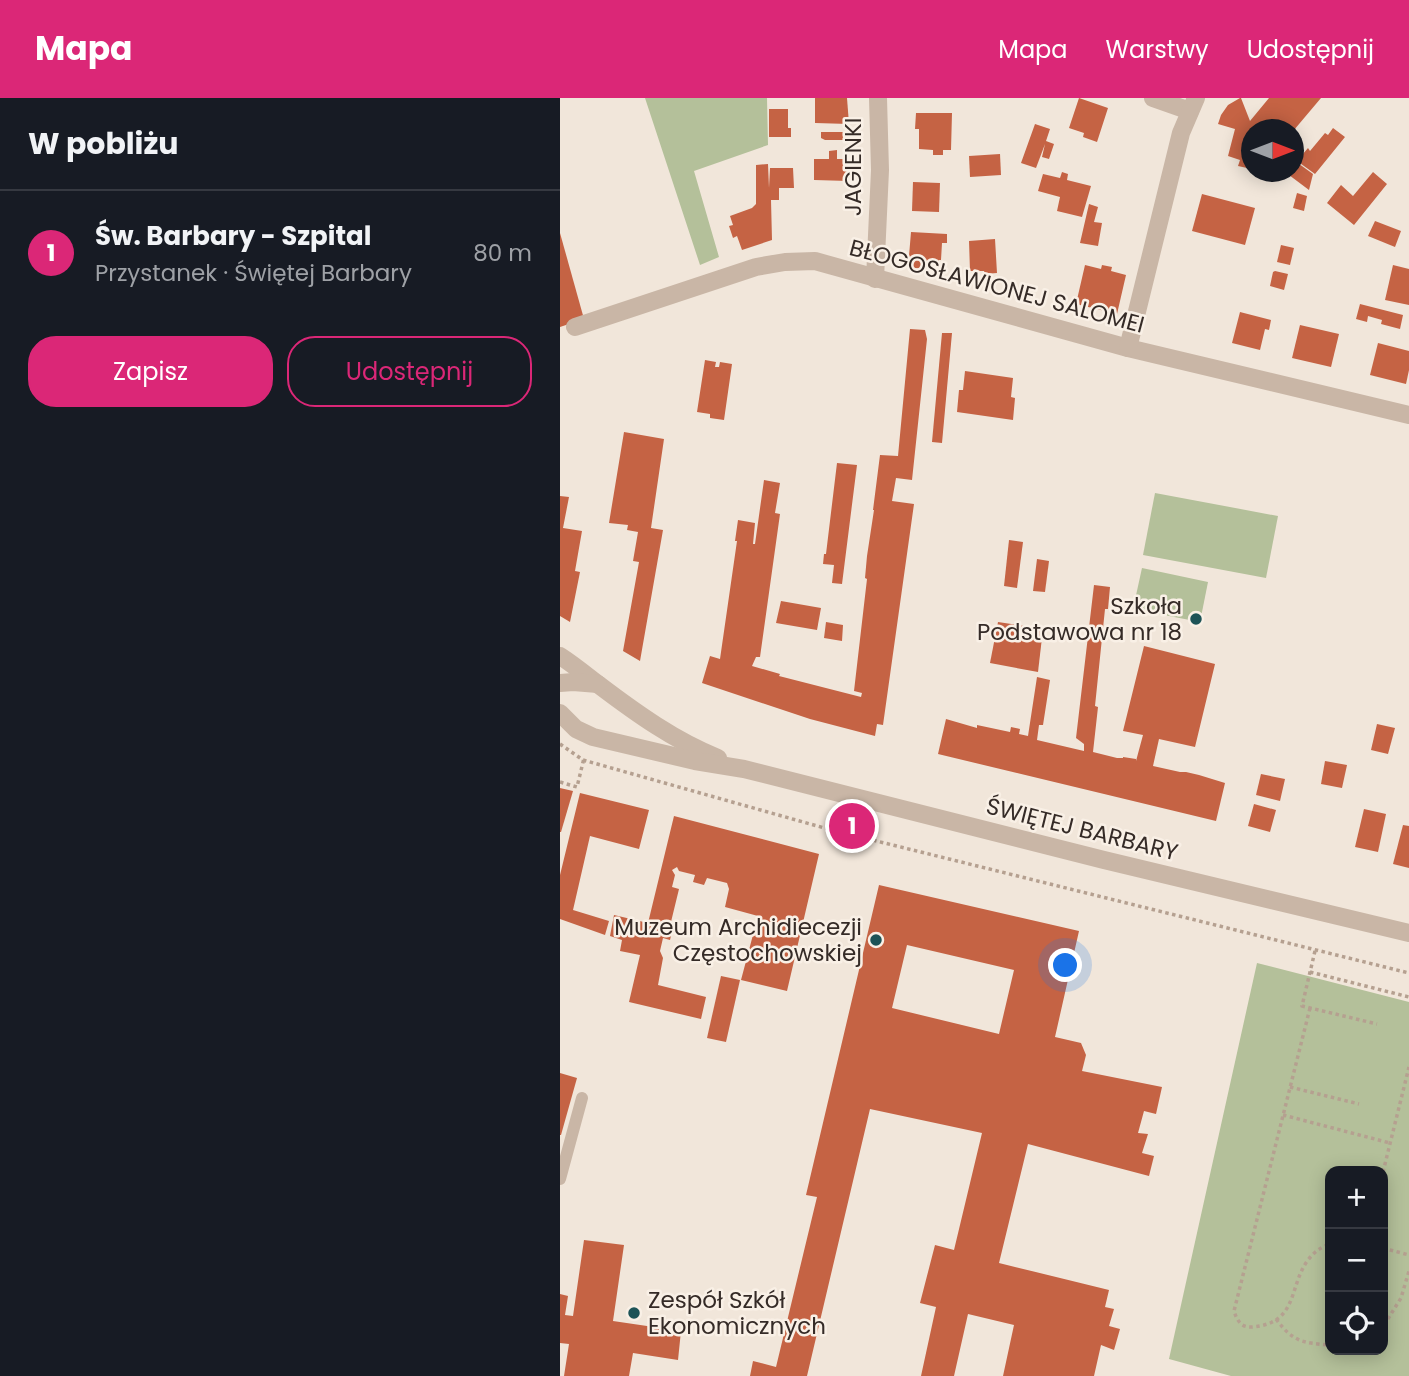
<!DOCTYPE html>
<html lang="pl">
<head>
<meta charset="utf-8">
<style>
	:root { --surface:#171b24; --page:#242831; --text:#f1f3f6; --muted:#9ea1a6; --line:#363941; --accent:#db2777 }
	body { margin:0; font-family:Poppins,sans-serif; background:var(--page); color:var(--text) }
	.controls { position:absolute; right:21px; bottom:21px; display:grid; overflow:hidden; border-radius:14px; box-shadow:0 4px 18px #0003 }
	.controls button { width:63px; height:63px; display:grid; place-items:center; padding:0; border:0; border-bottom:2px solid var(--line); background:var(--surface); color:var(--text); font:35px sans-serif }
	.compass { position:absolute; left:681px; top:21px; width:63px; height:63px; border-radius:50%; background:var(--surface); box-shadow:0 4px 18px #0003; rotate:90deg }
	.you { position:absolute; left:506px; top:868px; width:24px; height:24px; margin:-18px; border:5px solid #fff; border-radius:50%; background:#1a73e8; box-shadow:0 0 0 10px #1a73e833 }
	.badge { display:grid; place-items:center; width:46px; height:46px; border-radius:50%; background:var(--accent); color:#fff; font-size:23px; font-weight:700 }
	.pin { position:absolute; translate:-50% -50%; border:4px solid #fff; box-shadow:0 2px 7px #0006 }
	.list { margin:0; padding:0; list-style:none }
	h2 { display:flex; justify-content:space-between; align-items:center; height:91px; margin:0; padding:0 28px; font-size:30px }
	h2 small { font-size:23px; font-weight:400; color:var(--muted) }
	.list li { display:grid; grid-template-columns:46px 1fr auto; gap:21px; align-items:center; box-sizing:border-box; height:126px; padding:0 28px; border-top:2px solid var(--line) }
	.list b { display:block; font-size:26px; white-space:nowrap }
	.list p { margin:0; font-size:23px; white-space:nowrap; color:var(--muted) }
	.list em { font-size:23px; font-style:normal; color:var(--muted) }
	.actions { display:flex; gap:14px; padding:21px 28px }
	.actions a { flex:1; padding:16px 0; border:2px solid var(--accent); border-radius:28px; text-align:center; font-size:24px; color:var(--accent) }
	.actions .main { background:var(--accent); color:#fff }
	.icon { flex:none; width:38px; height:38px; fill:none; stroke:currentColor; stroke-width:2; stroke-linecap:round; stroke-linejoin:round }
	.map { position:relative; flex:none; width:849px; height:1278px; overflow:hidden }
	header { display:flex; align-items:center; gap:42px; box-sizing:border-box; height:98px; padding:0 35px; background:var(--accent); color:#fff }
	header strong { font-size:33px }
	nav { display:flex; gap:38px; margin-inline-start:auto; font-size:24px }
	main { display:flex }
	aside { flex:1; background:var(--surface) }
	.map>svg:first-child { display:block }
</style>
</head>
<body>
<header>
<strong>Mapa</strong>
<nav><a>Mapa</a><a>Warstwy</a><a>Udostępnij</a></nav>
</header>
<main>
<aside>
<h2>W pobliżu<small></small></h2>
<ul class="list">
<li><span class="badge">1</span><div><b>Św. Barbary - Szpital</b><p>Przystanek · Świętej Barbary</p></div><em>80 m</em></li>
</ul>
<div class="actions"><a class="main">Zapisz</a><a>Udostępnij</a></div>
</aside>
<div class="map">
<svg width="849" height="1278" viewBox="0 0 849 1278">
	<rect width="100%" height="100%" fill="#f1e6da"/>
	<g fill="#b4c09a" fill-rule="evenodd">
		<path d="M85,0H207L208,47L134,73L159,159L140,167Z"/>
		<path d="M595,395L718,418L706,480L583,457Z"/>
		<path d="M582,470L648,484L640,524L573,511Z"/>
		<path d="M697,865L849,904V1278H671L609,1261ZM823,1073V1252H770V1073Z"/>
	</g>
	<g fill="#c56344" fill-rule="evenodd">
		<path d="M255,0H287L289,26L255,25Z"/>
		<path d="M519,0L548,10L537,44L523,39L524,35L509,30Z"/>
		<path d="M680,0H681L690,23L709,0H761L734,32H692V65L689,64L687,70L678,68L680,62L668,58L675,31L658,26L661,17L668,7Z"/>
		<path d="M209,11H228V30H231V39H209Z"/>
		<path d="M356,15H392L391,52H383V57H373V52L359,51V31H355Z"/>
		<path d="M475,26L490,31L486,43L494,46L489,61L482,59L485,46L476,70L461,65Z"/>
		<path d="M773,30L785,39L755,76L737,63L748,50L750,53L765,35L768,37Z"/>
		<path d="M261,34H295V42H265L261,40Z"/>
		<path d="M277,52V61H289V83L254,82V61H269V53Z"/>
		<path d="M440,56L441,77L410,79L409,58Z"/>
		<path d="M735,63L753,76L749,92L725,74H734Z"/>
		<path d="M208,66L209,90L210,70H233L234,90H219V102H211L212,142L182,152L177,138L173,140L169,128L173,127L170,118L192,110L196,106V67Z"/>
		<path d="M502,74L508,76L507,82L531,88L522,119L497,113L500,99L478,93L483,76L500,80Z"/>
		<path d="M813,74L827,86L794,127L767,105L781,87L793,98Z"/>
		<path d="M353,84L380,85L379,114L352,113Z"/>
		<path d="M737,95L747,98L744,113L733,110Z"/>
		<path d="M642,96L695,110L685,147L632,133Z"/>
		<path d="M529,106L538,109L534,124L542,125L538,148L520,145Z"/>
		<path d="M815,123L841,133L835,149L808,138Z"/>
		<path d="M351,134L387,136V145H382L381,162H379L378,171L348,170Z"/>
		<path d="M0,135L24,221L0,229Z"/>
		<path d="M435,141L437,175L424,176V173H410L409,143Z"/>
		<path d="M721,147L734,150L730,167L717,164Z"/>
		<path d="M525,167L541,171L542,167L552,169L551,173L566,177L557,216L516,206Z"/>
		<path d="M833,167L849,171V207L825,202Z"/>
		<path d="M715,173L728,176L724,192L710,188L713,174Z"/>
		<path d="M800,206L843,217L840,231L821,226L822,222L808,218L807,224L796,221Z"/>
		<path d="M680,214L711,222L709,232L705,231L700,252L672,245Z"/>
		<path d="M740,227L779,236L771,269L732,260Z"/>
		<path d="M350,231L365,232L367,241L352,382L336,380L332,403L354,406L323,627L317,626L315,638L250,621L142,585L150,558L160,561L177,443H175L178,422L195,425L193,446H195L204,382L220,385L215,415L220,416L200,559H196L192,568L220,576L219,578L301,599L302,595L294,593L307,481L305,480L307,458L314,412H313L320,357L338,358Z"/>
		<path d="M382,235H392L382,345L372,344Z"/>
		<path d="M818,245L849,253V272L846,286L810,277Z"/>
		<path d="M145,262L156,264L155,269H159L160,264L172,266L164,322L150,320V316L137,314Z"/>
		<path d="M405,273L453,280L451,299L455,300L453,322L397,314L399,292H403Z"/>
		<path d="M64,334L104,341L91,430L103,432L80,563L63,553L79,464L73,463L78,434L67,432L68,427L49,425Z"/>
		<path d="M277,365L297,367L282,486L272,485L274,467L263,466L264,456H266Z"/>
		<path d="M0,398L9,399L3,430L22,433L15,473L20,474L10,524L0,518Z"/>
		<path d="M449,442L463,444L457,490L444,488Z"/>
		<path d="M477,461L489,463L485,494L473,493Z"/>
		<path d="M534,487L550,489L548,511H545L535,608L538,609L533,654L557,660H563V659L576,661V663L583,637L563,633L584,548L655,566L635,649L599,641L593,668L620,674H626L639,677L665,685L656,723L378,656L386,621L417,630V627L450,634L451,629L460,631L459,636L468,638L477,579L490,582L483,627H479L477,642L524,653V646L516,640Z"/>
		<path d="M221,503L261,510L257,532L216,525Z"/>
		<path d="M266,524L283,527L282,543L264,540Z"/>
		<path d="M438,524L483,531L478,574L430,565Z"/>
		<path d="M817,626L835,630L828,656L811,652Z"/>
		<path d="M765,663L787,667L782,690L761,686Z"/>
		<path d="M701,676L725,681L720,703L696,697Z"/>
		<path d="M0,690L13,693L1,734H0Z"/>
		<path d="M20,695L89,712L79,751L30,738L13,812L49,823L45,837L0,821V777Z"/>
		<path d="M694,706L716,712L710,734L688,728Z"/>
		<path d="M804,711L826,716L818,754L795,749Z"/>
		<path d="M114,718L259,756L227,893L181,882L198,818L165,809L169,791L167,785L147,780L144,787L133,784L135,777L119,773L117,769L112,772L115,777L112,789L119,791L110,828L113,829L110,842L103,840L100,853L103,860L98,887L146,899L141,921L69,904L80,857L60,853L62,842L50,838L54,817L88,825Z"/>
		<path d="M843,727L849,728V770L833,766Z"/>
		<path d="M319,787L519,833L495,939L521,945L526,957L522,973L602,989L596,1016L584,1013L578,1035L588,1036L582,1055L594,1058L589,1078L468,1046L439,1165L549,1192L545,1209L554,1211L549,1228L560,1231L554,1252L541,1247L534,1278H443L454,1227L408,1216L394,1278H361L376,1209L360,1205L375,1147L394,1152L422,1035L310,1011L247,1278H190L193,1263L216,1269L257,1099L246,1097ZM347,847L454,872L439,936L332,910Z"/>
		<path d="M161,878L180,882L166,944L147,940Z"/>
		<path d="M0,975L17,980L1,1037H0Z"/>
		<path d="M24,1142L64,1147L53,1223L121,1233L118,1262L73,1255L69,1278H4L9,1246L0,1245V1196L8,1198L5,1217L13,1218Z"/>
	</g>
	<g fill="none" stroke-linecap="round" stroke-linejoin="round">
		<g stroke="#b5a090" stroke-width="3.5" stroke-dasharray="3.5 3.5" stroke-linecap="butt">
			<path d="M0,646L23,662L268,731L849,875"/>
			<path d="M0,684L17,689L24,660"/>
			<path d="M755,853L742,908L817,926"/>
			<path d="M750,874L849,899"/>
			<path d="M750,910L674,1213C677,1222 681,1230 692,1229C739,1225 728,1189 748,1162C754,1154 761,1149 770,1146"/>
			<path d="M730,989L799,1006"/>
			<path d="M723,1017L830,1045"/>
			<path d="M823,1074L849,969"/>
			<path d="M823,1150L849,1157"/>
			<path d="M716,1221C733,1244 743,1245 770,1247"/>
			<path d="M823,1226L826,1224L841,1200L849,1173"/>
		</g>
		<path stroke="#c9b6a6" stroke-width="12" d="M0,1081L22,1000"/>
		<g stroke="#c9b6a6" stroke-width="18">
			<path d="M593,0L630,13"/>
			<path d="M315,181L320,72L318,0"/>
			<path d="M15,229L196,169L225,164L255,163L568,250L849,317"/>
			<path d="M568,250L621,35L636,0"/>
		</g>
		<g stroke="#c9b6a6" stroke-width="18">
			<path d="M0,558C14,567 26,577 39,587C76,615 115,643 158,660"/>
			<path d="M0,585L13,584L38,586"/>
			<path d="M0,615L16,631L33,639L135,663L184,671L544,762L849,835"/>
		</g>
	</g>
	<g fill="#1d5357" stroke="#f9f0e6" stroke-width="2.5">
		<circle cx="636" cy="521" r="7"/>
		<circle cx="316" cy="842" r="7"/>
		<circle cx="74" cy="1215" r="7"/>
	</g>
	<g text-anchor="middle" dominant-baseline="central" stroke-width="5" stroke-linejoin="round" paint-order="stroke">
		<g font-size="23" fill="#352b27" stroke="#f9f0e6">
			<text transform="translate(293 69) rotate(-90)">JAGIENKI</text>
			<text transform="translate(437 188) rotate(15)">BŁOGOSŁAWIONEJ SALOMEI</text>
			<text transform="translate(522 731) rotate(14)">ŚWIĘTEJ BARBARY</text>
		</g>
		<g font-size="23" fill="#352b27" stroke="#f9f0e6" text-anchor="end">
			<text x="622" y="508">Szkoła<tspan x="622" dy="26">Podstawowa nr 18</tspan></text>
			<text x="302" y="829">Muzeum Archidiecezji<tspan x="302" dy="26">Częstochowskiej</tspan></text>
			<text x="88" y="1202" text-anchor="start">Zespół Szkół<tspan x="88" dy="26">Ekonomicznych</tspan></text>
		</g>
	</g>
</svg>
<div class="controls">
<button>+</button>
<button>−</button>
<button><svg class="icon" aria-label="locate" viewBox="0 0 24 24"><circle cx="12" cy="12" r="6"/><path d="M12 2v4M12 18v4M2 12h4M18 12h4"/></svg></button>
</div>
<svg class="compass" viewBox="-18 -18 36 36"><path d="M0-13l5 13h-10z" fill="#e53935"/><path d="M0 13l5-13h-10z" fill="#9ea1a6"/></svg>
<div class="you"></div>
<div class="pin badge" style="left:292px;top:728px">1</div>
</div>
</main>
</body>
</html>
